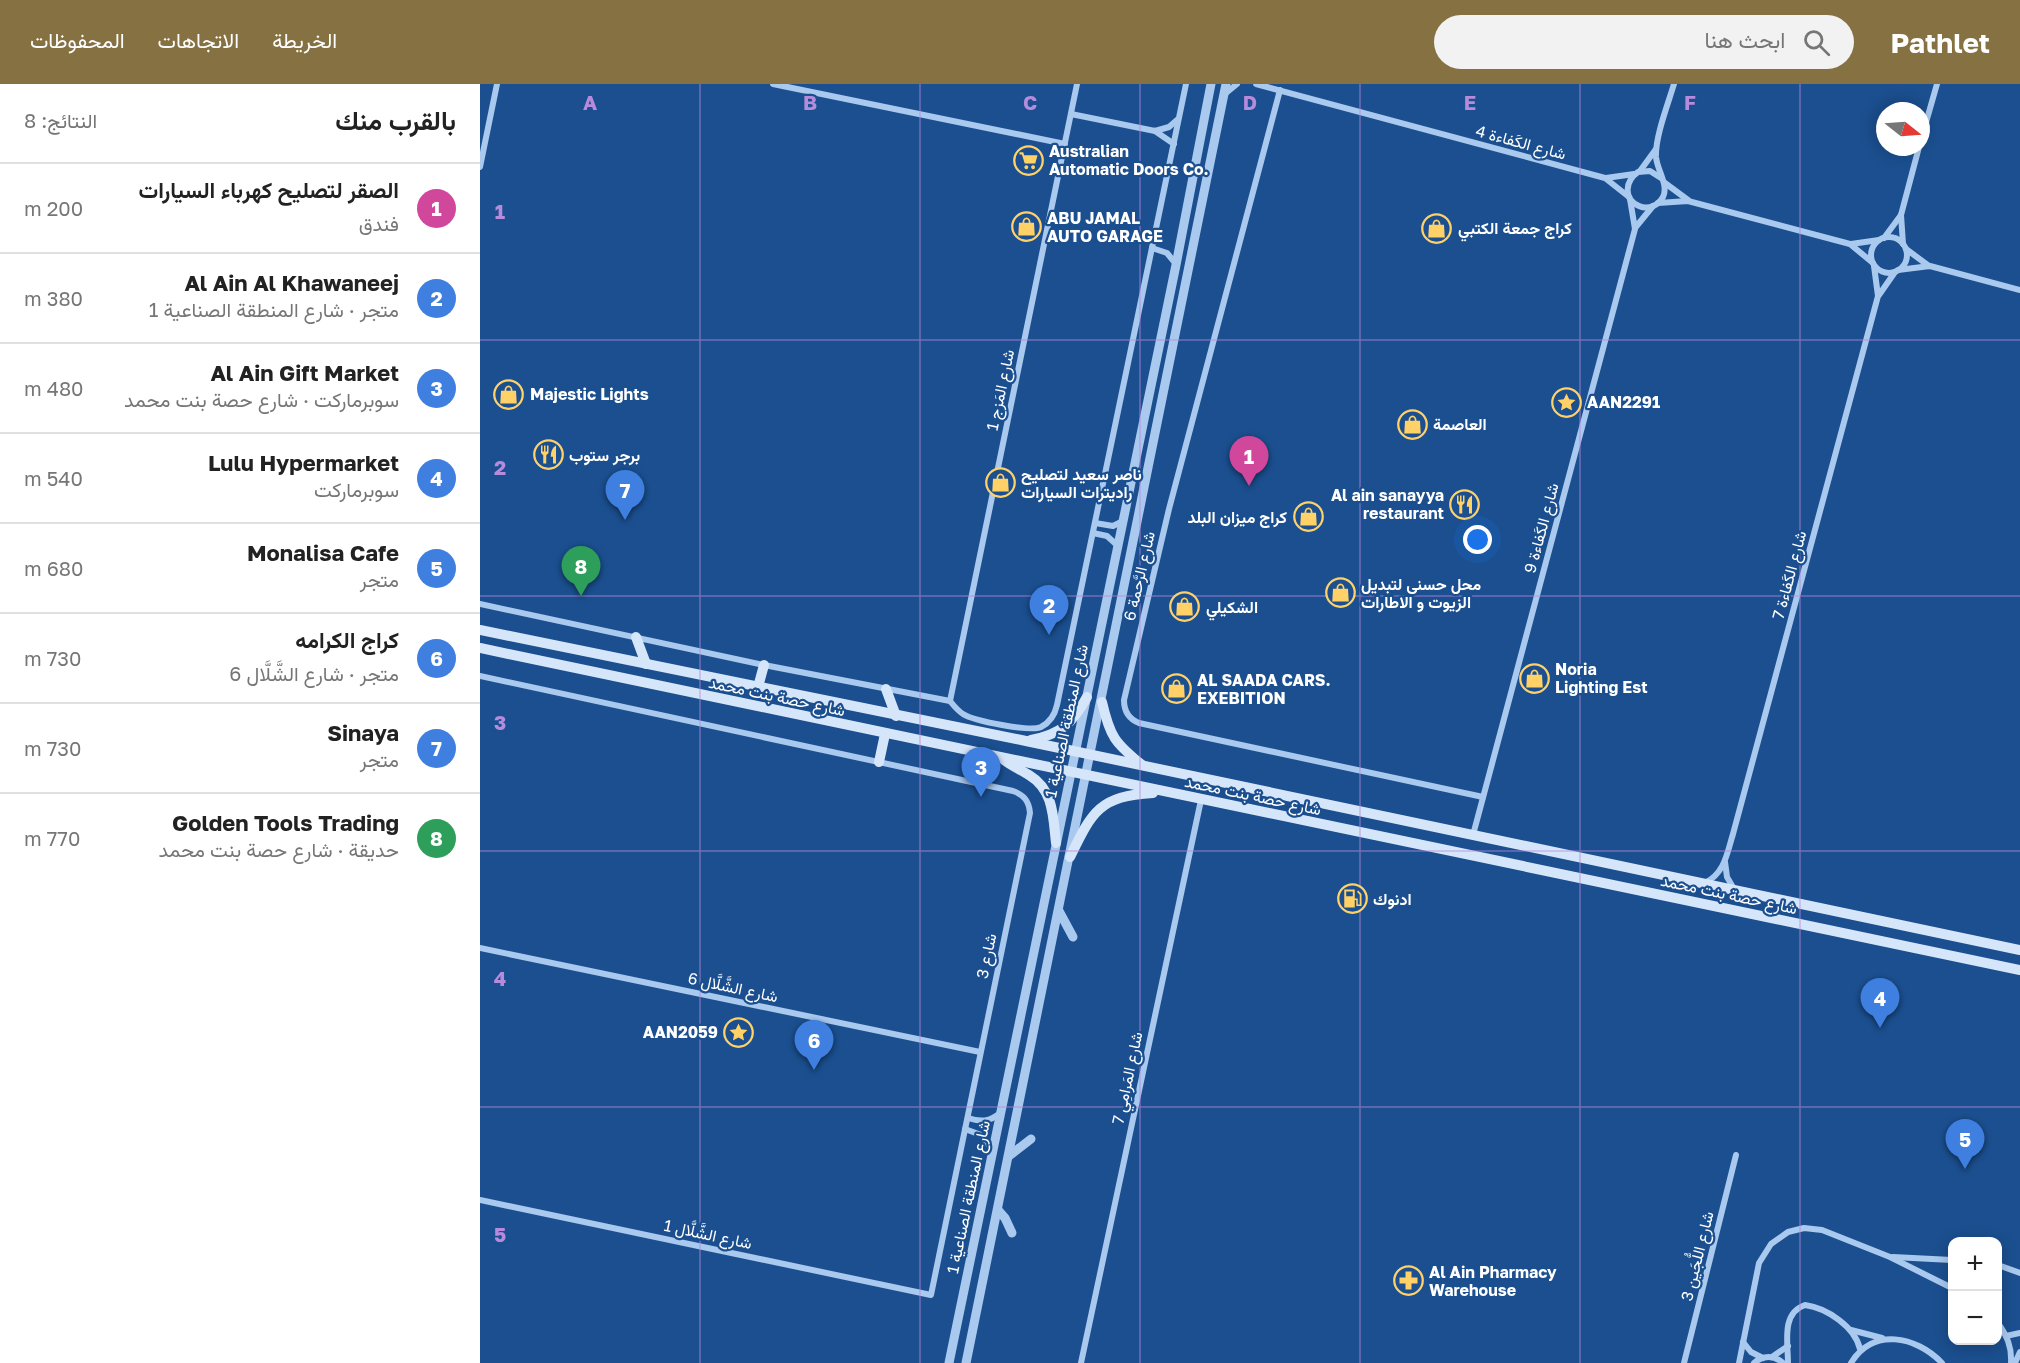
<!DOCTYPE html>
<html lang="ar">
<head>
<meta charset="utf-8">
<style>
	:root { --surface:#fff; --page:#f2f2f2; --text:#222; --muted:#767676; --line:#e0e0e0; --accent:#857141 }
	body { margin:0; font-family:"Golos Text",Vazirmatn,sans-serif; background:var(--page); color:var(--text); direction:rtl }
	.controls { position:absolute; right:18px; bottom:18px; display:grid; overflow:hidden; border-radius:12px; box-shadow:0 3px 15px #0003 }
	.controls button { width:54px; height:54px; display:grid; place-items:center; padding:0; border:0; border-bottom:2px solid var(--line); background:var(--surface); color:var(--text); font:30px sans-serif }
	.compass { position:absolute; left:1396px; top:18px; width:54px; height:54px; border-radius:50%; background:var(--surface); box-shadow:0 3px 15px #0003; rotate:107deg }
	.you { position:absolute; left:998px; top:456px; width:21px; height:21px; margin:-15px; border:4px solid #fff; border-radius:50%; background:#1a73e8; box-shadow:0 0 0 9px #1a73e833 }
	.badge { display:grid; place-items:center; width:39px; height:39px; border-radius:50%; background:var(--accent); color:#fff; font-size:20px; font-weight:700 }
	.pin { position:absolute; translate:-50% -50px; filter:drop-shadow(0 2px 3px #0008) }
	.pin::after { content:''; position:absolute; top:32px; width:21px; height:18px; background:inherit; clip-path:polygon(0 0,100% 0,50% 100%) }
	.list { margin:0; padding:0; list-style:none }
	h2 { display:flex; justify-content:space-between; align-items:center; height:78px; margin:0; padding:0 24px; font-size:26px }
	h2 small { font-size:20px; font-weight:400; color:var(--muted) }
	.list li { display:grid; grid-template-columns:39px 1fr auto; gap:18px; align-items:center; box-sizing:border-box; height:90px; padding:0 24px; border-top:2px solid var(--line) }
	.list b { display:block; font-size:22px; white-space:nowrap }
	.list p { margin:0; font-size:20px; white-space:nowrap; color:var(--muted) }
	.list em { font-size:20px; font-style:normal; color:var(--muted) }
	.icon { flex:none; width:33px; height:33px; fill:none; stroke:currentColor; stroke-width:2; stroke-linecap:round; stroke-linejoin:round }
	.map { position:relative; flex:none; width:1540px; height:1279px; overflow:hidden; direction:ltr }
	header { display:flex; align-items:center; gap:36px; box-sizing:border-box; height:84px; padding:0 30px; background:var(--accent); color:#fff }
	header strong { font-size:28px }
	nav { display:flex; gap:33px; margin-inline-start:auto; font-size:21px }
	.search { width:420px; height:54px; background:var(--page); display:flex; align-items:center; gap:15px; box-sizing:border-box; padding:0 21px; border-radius:33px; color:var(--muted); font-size:22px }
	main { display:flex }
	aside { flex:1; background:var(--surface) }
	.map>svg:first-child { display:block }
</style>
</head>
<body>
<header>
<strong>Pathlet</strong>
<div class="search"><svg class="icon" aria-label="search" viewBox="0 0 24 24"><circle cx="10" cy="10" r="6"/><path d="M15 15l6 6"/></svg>ابحث هنا</div>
<nav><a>الخريطة</a><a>الاتجاهات</a><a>المحفوظات</a></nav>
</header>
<main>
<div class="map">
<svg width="1540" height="1279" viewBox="0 0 1540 1279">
	<rect width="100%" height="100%" fill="#1b4f8f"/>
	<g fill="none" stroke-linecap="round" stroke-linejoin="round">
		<g stroke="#a9c9ee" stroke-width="6">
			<path d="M293,0L585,60"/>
			<path d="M776,0L1125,94L1149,113"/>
			<path d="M800,6L689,425L644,616C644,627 649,635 659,639L1003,713"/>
			<path d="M746,9L757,0"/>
			<path d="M591,30L675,47L689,43L697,36"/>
			<path d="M675,47L694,60"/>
			<path d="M1441,56L1457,0"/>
			<path d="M0,83L17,0"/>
			<path d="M1160,87L1176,65"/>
			<path d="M1126,94L1154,90"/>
			<path d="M1181,94L1170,87L1158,88C1145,97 1143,115 1159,122C1168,126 1178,122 1183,113C1189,101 1177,86 1176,73C1175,53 1188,20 1194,0"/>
			<path d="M1185,99L1208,116"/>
			<path d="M1178,119L1208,117L1370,160L1393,179"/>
			<path d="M1421,131L1423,160"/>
			<path d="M1155,144L1173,122"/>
			<circle cx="1409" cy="171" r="18"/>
			<path d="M1404,154L1421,131L1439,63"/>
			<path d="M1371,160L1399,156"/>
			<path d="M672,164L687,169L696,180"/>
			<path d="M1426,165L1449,182"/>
			<path d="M1418,186L1450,182L1540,206"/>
			<path d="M1399,211L1415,188"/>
			<path d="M615,439L633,442L643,437"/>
			<path d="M613,449L627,452L638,462"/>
			<path d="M0,520L284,581L470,617C474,622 478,627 483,630C494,637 550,648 561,643C571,638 575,630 577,621L706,0"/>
			<path d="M0,592L533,707C544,711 549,717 550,729L451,1211L0,1116"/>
			<path d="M470,617L597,0"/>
			<path d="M993,751L1155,145L1150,115"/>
			<path d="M1245,778L1247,793L1254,805"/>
			<path d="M1225,799C1245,789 1247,769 1253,750L1398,212L1394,182"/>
			<path d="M0,864L500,968"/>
			<path d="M488,1034C500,1038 510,1038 520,1029"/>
			<path d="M485,1045L501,1051L512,1065"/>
			<path d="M1413,1173L1472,1176"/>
			<path d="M1518,1181L1540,1189"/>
			<path d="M1518,1239C1527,1252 1532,1263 1531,1279"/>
			<path d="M1371,1246L1402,1254"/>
			<path d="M1526,1252L1540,1249"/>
			<path d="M1263,1258L1271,1268L1283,1274"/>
			<path d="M1292,1273L1308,1262"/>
			<path d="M601,1279L721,716"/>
			<path d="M1204,1279L1256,1071"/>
			<path d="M1259,1279L1279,1179L1291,1160L1308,1148L1324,1144L1342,1146L1410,1173L1472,1204"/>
			<path d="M1274,1279C1283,1271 1294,1271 1303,1279"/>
			<path d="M1308,1279C1308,1259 1301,1229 1325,1221C1347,1224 1375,1243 1380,1265"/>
			<path d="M1371,1279C1393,1243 1436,1252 1462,1279"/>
			<path d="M1535,1279L1540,1268"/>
		</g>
		<g stroke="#a9c9ee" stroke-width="9">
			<path d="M579,827L593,853"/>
			<path d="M529,1072L551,1055"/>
			<path d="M518,1126L525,1134L532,1149"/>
			<path d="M469,1279L696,181L731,0"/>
			<path d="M486,1279L746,0"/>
		</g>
		<g stroke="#d6e6fa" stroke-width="10">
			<path d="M0,546L546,657L1540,866"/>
			<path d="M156,553L166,580"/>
			<path d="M0,564L1540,886"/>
			<path d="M278,603L284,581"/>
			<path d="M406,605L416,632"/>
			<path d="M622,618C630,653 635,659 662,681"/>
			<path d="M551,656C581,650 592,640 607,613"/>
			<path d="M524,676C532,682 541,686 549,691C574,706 573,733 576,759"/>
			<path d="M399,678L405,650"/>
			<path d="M590,773C612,728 619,712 673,709"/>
		</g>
	</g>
	<path fill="none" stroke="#b68bdc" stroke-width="1.5" stroke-opacity="0.55" d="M220,0V1279M440,0V1279M660,0V1279M880,0V1279M1100,0V1279M1320,0V1279M0,256H1540M0,512H1540M0,767H1540M0,1023H1540"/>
	<defs>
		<symbol id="supermarket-ring" viewBox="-11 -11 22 22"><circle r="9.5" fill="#1b4f8f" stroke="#ffd166" stroke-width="1.5"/><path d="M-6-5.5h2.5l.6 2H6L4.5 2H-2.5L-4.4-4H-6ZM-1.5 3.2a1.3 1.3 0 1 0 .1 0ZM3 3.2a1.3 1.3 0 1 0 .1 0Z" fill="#ffd166"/></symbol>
		<symbol id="shop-ring" viewBox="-11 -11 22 22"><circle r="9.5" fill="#1b4f8f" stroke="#ffd166" stroke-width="1.5"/><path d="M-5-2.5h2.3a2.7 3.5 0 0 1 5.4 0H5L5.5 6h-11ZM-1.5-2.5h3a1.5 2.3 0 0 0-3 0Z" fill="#ffd166"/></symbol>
		<symbol id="sight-ring" viewBox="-11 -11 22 22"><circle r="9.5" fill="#1b4f8f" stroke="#ffd166" stroke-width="1.5"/><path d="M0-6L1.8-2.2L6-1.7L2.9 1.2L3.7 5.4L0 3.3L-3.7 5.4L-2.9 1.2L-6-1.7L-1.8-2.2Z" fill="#ffd166"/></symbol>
		<symbol id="restaurant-ring" viewBox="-11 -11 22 22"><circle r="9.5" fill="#1b4f8f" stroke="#ffd166" stroke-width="1.5"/><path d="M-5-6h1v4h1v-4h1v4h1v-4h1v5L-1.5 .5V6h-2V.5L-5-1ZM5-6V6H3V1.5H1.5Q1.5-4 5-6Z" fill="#ffd166"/></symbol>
		<symbol id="fuel-ring" viewBox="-11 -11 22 22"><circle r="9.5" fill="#1b4f8f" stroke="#ffd166" stroke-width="1.5"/><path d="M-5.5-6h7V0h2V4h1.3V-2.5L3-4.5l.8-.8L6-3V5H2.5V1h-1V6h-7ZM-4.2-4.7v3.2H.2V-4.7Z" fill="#ffd166"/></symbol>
		<symbol id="pharmacy-ring" viewBox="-11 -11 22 22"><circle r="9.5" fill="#1b4f8f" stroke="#ffd166" stroke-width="1.5"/><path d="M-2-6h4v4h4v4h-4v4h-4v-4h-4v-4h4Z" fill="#ffd166"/></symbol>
	</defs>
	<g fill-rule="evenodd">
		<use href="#supermarket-ring" x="532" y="60" width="33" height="33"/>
		<use href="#shop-ring" x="530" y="126" width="33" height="33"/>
		<use href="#shop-ring" x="940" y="128" width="33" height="33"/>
		<use href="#shop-ring" x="12" y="294" width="33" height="33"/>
		<use href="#sight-ring" x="1070" y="302" width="33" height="33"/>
		<use href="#shop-ring" x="916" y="324" width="33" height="33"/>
		<use href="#restaurant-ring" x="52" y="354" width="33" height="33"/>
		<use href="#shop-ring" x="504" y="382" width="33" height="33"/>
		<use href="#restaurant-ring" x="968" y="404" width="33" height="33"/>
		<use href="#shop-ring" x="812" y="416" width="33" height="33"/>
		<use href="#shop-ring" x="844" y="492" width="33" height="33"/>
		<use href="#shop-ring" x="688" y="506" width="33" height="33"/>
		<use href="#shop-ring" x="1038" y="578" width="33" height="33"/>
		<use href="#shop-ring" x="680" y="588" width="33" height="33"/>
		<use href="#fuel-ring" x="856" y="798" width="33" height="33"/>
		<use href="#sight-ring" x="242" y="932" width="33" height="33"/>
		<use href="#pharmacy-ring" x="912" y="1180" width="33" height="33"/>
	</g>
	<g text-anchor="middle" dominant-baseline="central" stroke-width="4.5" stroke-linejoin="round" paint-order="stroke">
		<g font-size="16" fill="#fff" stroke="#1b4f8f">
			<text transform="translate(1041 58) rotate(15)">شارع الكَفاءة 4</text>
			<text transform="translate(520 306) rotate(-78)">شارع المَزج 1</text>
			<text transform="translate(1061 444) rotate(-75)">شارع الكَفاءة 9</text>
			<text transform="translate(1309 491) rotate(-75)">شارع الكَفاءة 7</text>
			<text transform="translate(659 492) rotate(-77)">شارع الرَّحمة 6</text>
			<text transform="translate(297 612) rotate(12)">شارع حصة بنت محمد</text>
			<text transform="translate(586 637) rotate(-78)">شارع المنطقة الصناعية 1</text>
			<text transform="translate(773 711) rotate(12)">شارع حصة بنت محمد</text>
			<text transform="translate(1249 810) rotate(12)">شارع حصة بنت محمد</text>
			<text transform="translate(506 872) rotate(-78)">شارع 3</text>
			<text transform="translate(253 903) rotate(12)">شارع الشَّلَّال 6</text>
			<text transform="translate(647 994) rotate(-78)">شارع المَرامِي 7</text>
			<text transform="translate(488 1113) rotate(-78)">شارع المنطقة الصناعية 1</text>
			<text transform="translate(228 1150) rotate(12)">شارع الشَّلَّال 1</text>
			<text transform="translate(1217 1172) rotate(-76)">شارع اللُّجَين 3</text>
		</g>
		<g font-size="16" font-weight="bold" fill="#fff" stroke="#1b4f8f" text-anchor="start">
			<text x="569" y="67">Australian<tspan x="569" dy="18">Automatic Doors Co.</tspan></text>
			<text x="567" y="134">ABU JAMAL<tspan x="567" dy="18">AUTO GARAGE</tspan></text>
			<text x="978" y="144">كراج جمعة الكتبي</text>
			<text x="50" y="310">Majestic Lights</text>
			<text x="1107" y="318">AAN2291</text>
			<text x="953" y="340">العاصمة</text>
			<text x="89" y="371">برجر ستوب</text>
			<text x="541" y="390">ناصر سعيد لتصليح<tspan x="541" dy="18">راديترات السيارات</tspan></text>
			<text x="964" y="411" text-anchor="end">Al ain sanayya<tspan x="964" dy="18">restaurant</tspan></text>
			<text x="807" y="433" text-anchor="end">كراج ميزان البلد</text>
			<text x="881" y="500">محل حسنى لتبديل<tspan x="881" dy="18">الزيوت و الاطارات</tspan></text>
			<text x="726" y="523">الشكيلي</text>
			<text x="1075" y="585">Noria<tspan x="1075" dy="18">Lighting Est</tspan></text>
			<text x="717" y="596">AL SAADA CARS.<tspan x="717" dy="18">EXEBITION</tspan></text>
			<text x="893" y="815">ادنوك</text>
			<text x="238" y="948" text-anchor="end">AAN2059</text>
			<text x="949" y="1188">Al Ain Pharmacy<tspan x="949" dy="18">Warehouse</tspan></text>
		</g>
	</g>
	<g font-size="20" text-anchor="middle" font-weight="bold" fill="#b68bdc" stroke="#1b4f8f" stroke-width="4.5" stroke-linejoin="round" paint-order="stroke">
		<text x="110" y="26">A</text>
		<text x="330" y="26">B</text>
		<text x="550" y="26">C</text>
		<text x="770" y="26">D</text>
		<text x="990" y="26">E</text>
		<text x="1210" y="26">F</text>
		<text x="20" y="135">1</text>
		<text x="20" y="391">2</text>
		<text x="20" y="646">3</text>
		<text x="20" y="902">4</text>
		<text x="20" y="1158">5</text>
	</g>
</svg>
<div class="controls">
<button>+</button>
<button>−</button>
</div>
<svg class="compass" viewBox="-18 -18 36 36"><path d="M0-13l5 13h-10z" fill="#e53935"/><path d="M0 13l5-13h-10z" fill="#767676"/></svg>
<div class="you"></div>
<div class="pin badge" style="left:769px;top:402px;background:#d1479c">1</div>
<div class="pin badge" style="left:569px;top:551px;background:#3f7fe0">2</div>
<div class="pin badge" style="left:501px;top:713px;background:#3f7fe0">3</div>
<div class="pin badge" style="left:1400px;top:944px;background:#3f7fe0">4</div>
<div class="pin badge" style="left:1485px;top:1085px;background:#3f7fe0">5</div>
<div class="pin badge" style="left:334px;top:986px;background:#3f7fe0">6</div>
<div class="pin badge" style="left:145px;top:436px;background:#3f7fe0">7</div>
<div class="pin badge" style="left:101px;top:512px;background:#2e9e5b">8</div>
</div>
<aside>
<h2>بالقرب منك<small>النتائج: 8</small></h2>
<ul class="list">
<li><span class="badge" style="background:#d1479c">1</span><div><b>الصقر لتصليح كهرباء السيارات</b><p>فندق</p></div><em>200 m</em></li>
<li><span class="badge" style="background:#3f7fe0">2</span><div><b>Al Ain Al Khawaneej</b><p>متجر · شارع المنطقة الصناعية 1</p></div><em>380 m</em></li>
<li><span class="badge" style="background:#3f7fe0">3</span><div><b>Al Ain Gift Market</b><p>سوبرماركت · شارع حصة بنت محمد</p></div><em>480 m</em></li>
<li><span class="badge" style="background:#3f7fe0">4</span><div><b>Lulu Hypermarket</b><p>سوبرماركت</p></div><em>540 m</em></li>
<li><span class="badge" style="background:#3f7fe0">5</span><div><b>Monalisa Cafe</b><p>متجر</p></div><em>680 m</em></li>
<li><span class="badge" style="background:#3f7fe0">6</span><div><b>كراج الكرامه</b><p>متجر · شارع الشَّلَّال 6</p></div><em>730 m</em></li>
<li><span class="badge" style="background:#3f7fe0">7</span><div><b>Sinaya</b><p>متجر</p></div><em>730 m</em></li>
<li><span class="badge" style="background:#2e9e5b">8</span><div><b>Golden Tools Trading</b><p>حديقة · شارع حصة بنت محمد</p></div><em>770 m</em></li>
</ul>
</aside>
</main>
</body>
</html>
